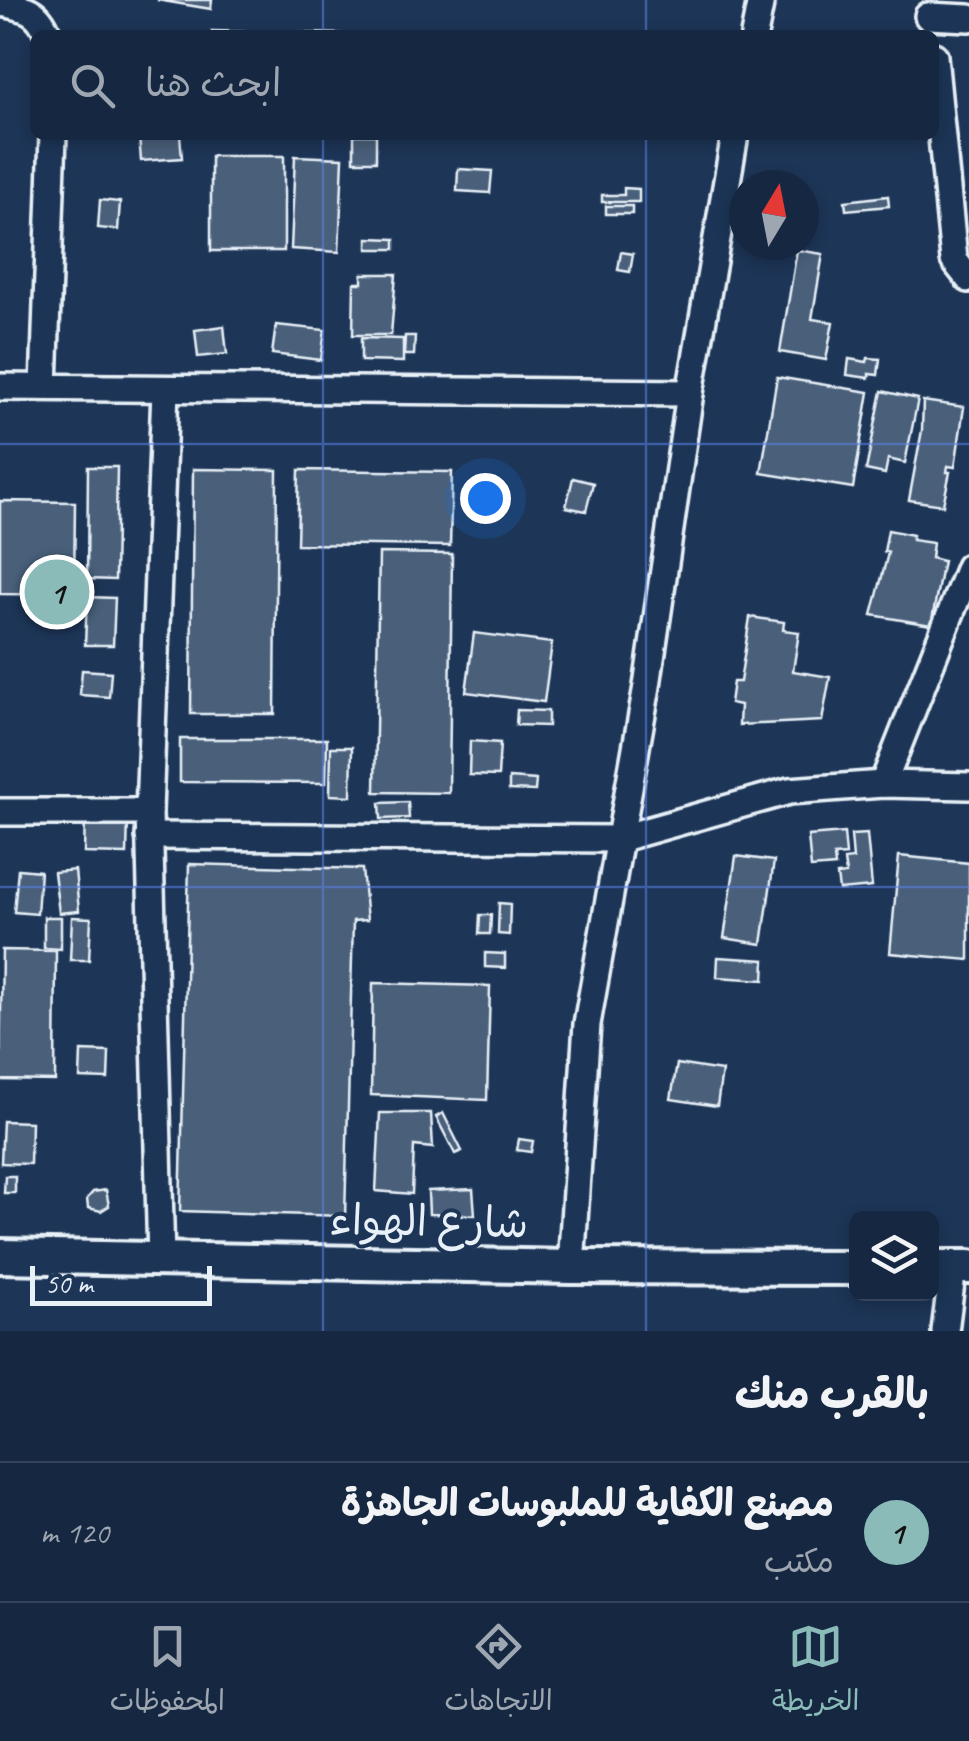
<!DOCTYPE html>
<html lang="ar">
<head>
<meta charset="utf-8">
<style>
	:root { --surface:#162841; --page:#23344c; --text:#f1f3f6; --muted:#9ea6b1; --line:#35445a; --accent:#8bbbb9 }
	body { margin:0; font-family:Caveat,"Playpen Sans Arabic",sans-serif; background:var(--page); color:var(--text); direction:rtl }
	.controls { position:absolute; right:30px; bottom:30px; display:grid; overflow:hidden; border-radius:15px; box-shadow:0 5px 15px #0003 }
	.controls button { width:90px; height:90px; display:grid; place-items:center; padding:0; border:0; border-bottom:2px solid var(--line); background:var(--surface); color:var(--text); font:50px sans-serif }
	.compass { position:absolute; left:729px; top:170px; width:90px; height:90px; border-radius:50%; background:var(--surface); box-shadow:0 5px 15px #0003; rotate:10deg }
	.scale { position:absolute; left:30px; bottom:25px; width:182px; box-sizing:border-box; padding-left:10px; border:5px solid #e8f1f8; border-top:0; font-size:28px; line-height:35px; white-space:nowrap; color:#e8f1f8; -webkit-text-stroke:8px #1d3557; paint-order:stroke }
	.you { position:absolute; left:485px; top:498px; width:35px; height:35px; margin:-25px; border:8px solid #fff; border-radius:50%; background:#1a73e8; box-shadow:0 0 0 15px #1a73e833 }
	.badge { display:grid; place-items:center; width:65px; height:65px; border-radius:50%; background:var(--accent); color:#111; font-size:32px; font-weight:700 }
	.pin { position:absolute; translate:-50% -50%; border:5px solid #fff; box-shadow:0 2px 10px #0006 }
	.list { margin:0; padding:0; list-style:none }
	h2 { display:flex; justify-content:space-between; align-items:center; height:130px; margin:0; padding:0 40px; font-size:42px }
	h2 small { font-size:32px; font-weight:400; color:var(--muted) }
	.list li { display:grid; grid-template-columns:65px 1fr auto; gap:30px; align-items:center; box-sizing:border-box; height:140px; padding:0 40px; border-top:2px solid var(--line) }
	.list b { display:block; font-size:38px; white-space:nowrap }
	.list p { margin:0; font-size:32px; white-space:nowrap; color:var(--muted) }
	.list em { font-size:32px; font-style:normal; color:var(--muted) }
	.icon { flex:none; width:55px; height:55px; fill:none; stroke:currentColor; stroke-width:2; stroke-linecap:round; stroke-linejoin:round }
	.map { position:relative; flex:none; width:969px; height:1331px; overflow:hidden; direction:ltr }
	.search { position:absolute; background:var(--surface); box-shadow:0 5px 15px #0003; left:30px; right:30px; top:30px; height:110px; display:flex; align-items:center; gap:25px; box-sizing:border-box; padding:0 35px; border-radius:15px; color:var(--muted); font-size:38px }
	.sheet { height:270px; background:var(--surface) }
	nav { display:flex; justify-content:space-around; align-items:center; box-sizing:border-box; height:140px; border-top:2px solid var(--line); background:var(--surface); font-size:28px; color:var(--muted) }
	nav a { display:grid; justify-items:center; gap:5px }
	nav .on { color:var(--accent) }
	.map>svg:first-child { display:block }
</style>
</head>
<body>
<div class="map">
<svg width="969" height="1331" viewBox="0 0 969 1331">
	<rect width="100%" height="100%" fill="#1d3557"/>
	<filter id="ink" filterUnits="userSpaceOnUse"><feTurbulence type="fractalNoise" baseFrequency=".01" numOctaves="2"/><feDisplacementMap in="SourceGraphic" scale="20" xChannelSelector="R" yChannelSelector="G"/><feConvolveMatrix kernelMatrix="1 2 1 2 8 2 1 2 1" color-interpolation-filters="sRGB"/></filter>
	<g filter="url(#ink)">
		<g fill="#495e7a" stroke="#e8f1f8" stroke-width="2.5">
			<path d="M157,0H212L211,9Z"/>
			<path d="M212,31L342,34V35H212Z"/>
			<path d="M139,135H180L182,158L141,161Z"/>
			<rect x="354" y="135" width="22" height="26"/>
			<rect x="211" y="156" width="73" height="95"/>
			<path d="M295,156L343,158L339,252L291,249Z"/>
			<path d="M458,169L492,171L490,193L457,191Z"/>
			<path d="M624,188L639,189V202H602V195H624Z"/>
			<path d="M888,196L889,206L846,210L845,201Z"/>
			<path d="M100,200L120,202L118,230L98,228Z"/>
			<rect x="606" y="206" width="26" height="8"/>
			<path d="M368,238L395,239V249H368Z"/>
			<path d="M797,250L823,254L812,319L833,322L826,360L780,352Z"/>
			<path d="M621,252L633,254L630,272L618,270Z"/>
			<path d="M362,274H396L391,335H353L354,283H362Z"/>
			<path d="M276,325L325,330L321,360L272,354Z"/>
			<path d="M224,326L227,354L198,357L195,330Z"/>
			<path d="M405,336H415L414,355H404Z"/>
			<path d="M361,338L403,339V362L361,361Z"/>
			<path d="M868,358L880,359L878,375L869,374V378L847,375L849,359L867,362Z"/>
			<path d="M777,377L869,392L853,488L761,473Z"/>
			<path d="M882,391L918,399L905,463L888,459L885,474L866,470Z"/>
			<path d="M923,401L964,407L955,467L948,466L947,472H950L943,505L909,500L922,430Z"/>
			<path d="M88,467H117L115,580L87,579Z"/>
			<path d="M193,469L277,470L275,714H191Z"/>
			<path d="M299,470L452,472L450,546L297,544Z"/>
			<path d="M573,478L593,483L586,511L566,507Z"/>
			<path d="M0,501L75,502L74,595L0,594Z"/>
			<path d="M888,530L913,535L912,540L933,543L931,558L943,561L931,625L872,615L887,557L888,552H884Z"/>
			<path d="M379,553L452,554L449,793L375,792Z"/>
			<path d="M87,597L115,598L113,645H85Z"/>
			<path d="M750,617L784,622L783,630L799,632L793,671L830,677L822,721L739,725L740,705L730,703L733,682H740Z"/>
			<path d="M474,633L552,643L544,702L466,692Z"/>
			<path d="M82,670L111,672L109,697L80,695Z"/>
			<path d="M517,710L548,711V726L516,725Z"/>
			<path d="M180,739H327L326,783L180,782Z"/>
			<path d="M470,741L500,743L498,776L469,775Z"/>
			<path d="M331,747H352L351,796L330,795Z"/>
			<path d="M509,778L536,780L535,791L509,790Z"/>
			<path d="M408,802L409,818L381,819L380,803Z"/>
			<path d="M85,816L128,817L127,854L84,853Z"/>
			<path d="M844,833L846,855L834,856L835,866L811,868L808,836Z"/>
			<path d="M867,834L872,887L839,890L837,875L846,874L844,860L853,859L851,835Z"/>
			<path d="M736,856L774,861L762,944L724,938Z"/>
			<path d="M899,856L969,863V960L890,953Z"/>
			<path d="M189,864L362,869L367,920L353,921L345,1216L180,1211Z"/>
			<path d="M18,869L40,871L37,914L14,912Z"/>
			<path d="M75,870L79,911L59,913L54,872Z"/>
			<path d="M499,903L510,904L509,935L498,934Z"/>
			<path d="M480,915H491L490,934H479Z"/>
			<path d="M44,917H61V949L44,948Z"/>
			<path d="M72,917L91,918L89,960H70Z"/>
			<path d="M2,950L56,951L55,1081L0,1080Z"/>
			<path d="M485,953L505,954V968L485,967Z"/>
			<path d="M718,957L765,960L764,980L717,977Z"/>
			<path d="M373,983L490,986L487,1100L371,1095Z"/>
			<path d="M81,1051L109,1052L108,1079L80,1078Z"/>
			<path d="M677,1064L722,1071L717,1106L671,1099Z"/>
			<path d="M380,1113H431L433,1148L414,1146L412,1194L376,1191Z"/>
			<path d="M443,1113L462,1151L455,1154L436,1117Z"/>
			<path d="M3,1121L31,1122L30,1164L1,1163Z"/>
			<path d="M519,1139L533,1141L531,1152L517,1150Z"/>
			<path d="M5,1176H15V1193H4Z"/>
			<path d="M473,1189L475,1215L429,1214L428,1191Z"/>
			<path d="M106,1190L109,1206L101,1211L88,1208L87,1199L93,1192Z"/>
		</g>
		<g fill="none" stroke-linecap="round" stroke-linejoin="round">
			<defs>
				<g id="minor">
					<path d="M0,3C25,7 39,10 48,35"/>
					<path d="M928,16L969,18"/>
					<path d="M754,35L761,0"/>
					<path d="M934,56L954,260L969,279"/>
					<path d="M0,387L690,393"/>
					<path d="M44,387L53,135"/>
					<path d="M883,784L969,567"/>
					<path d="M0,812H149"/>
					<path d="M149,836L618,839L789,791L883,784L969,786"/>
					<path d="M161,1260L149,812L165,390"/>
					<path d="M571,1267L587,1024L647,686L690,393L735,135"/>
					<path d="M945,1331L953,1267"/>
				</g>
				<g id="tertiary">
					<path d="M0,1256L571,1267L856,1268"/>
					<path d="M932,1267H969"/>
				</g>
			</defs>
			<use href="#minor" stroke="#e8f1f8" stroke-width="32"/>
			<use href="#tertiary" stroke="#e8f1f8" stroke-width="40"/>
			<use href="#minor" stroke="#1d3557" stroke-width="25"/>
			<use href="#tertiary" stroke="#1d3557" stroke-width="32"/>
		</g>
	</g>
	<path fill="none" stroke="#5a7fe2" stroke-width="2.5" stroke-opacity="0.55" d="M323,0V35M646,0V35M323,135V1331M646,135V1331M0,444H969M0,887H969"/>
	<g text-anchor="middle" dominant-baseline="central" stroke-width="8" stroke-linejoin="round" paint-order="stroke">
		<g font-size="42" fill="#e8f1f8" stroke="#1d3557">
			<text transform="translate(429 1222) rotate(1)">شارع الهواء</text>
		</g>
	</g>
</svg>
<div class="controls">
<button><svg class="icon" aria-label="layers" viewBox="0 0 24 24"><path d="M12 4l9 5-9 5-9-5zM3 14l9 5 9-5"/></svg></button>
</div>
<svg class="compass" viewBox="-18 -18 36 36"><path d="M0-13l5 13h-10z" fill="#e53935"/><path d="M0 13l5-13h-10z" fill="#9ea6b1"/></svg>
<div class="scale">50 m</div>
<div class="you"></div>
<div class="pin badge" style="left:57px;top:592px">1</div>
<div class="search"><svg class="icon" aria-label="search" viewBox="0 0 24 24"><circle cx="10" cy="10" r="6"/><path d="M15 15l6 6"/></svg>ابحث هنا</div>
</div>
<section class="sheet">
<h2>بالقرب منك<small></small></h2>
<ul class="list">
<li><span class="badge">1</span><div><b>مصنع الكفاية للملبوسات الجاهزة</b><p>مكتب</p></div><em>120 m</em></li>
</ul>
</section>
<nav>
<a class="on"><svg class="icon" aria-label="map" viewBox="0 0 24 24"><path d="M3 6l6-2 6 2 6-2v14l-6 2-6-2-6 2zM9 4v14M15 6v14"/></svg>الخريطة</a>
<a><svg class="icon" aria-label="directions" viewBox="0 0 24 24"><path d="M12 3l9 9-9 9-9-9zM9 14v-3h6M13 9l2 2-2 2"/></svg>الاتجاهات</a>
<a><svg class="icon" aria-label="saved" viewBox="0 0 24 24"><path d="M7 4h10v16l-5-4-5 4z"/></svg>المحفوظات</a>
</nav>
</body>
</html>
